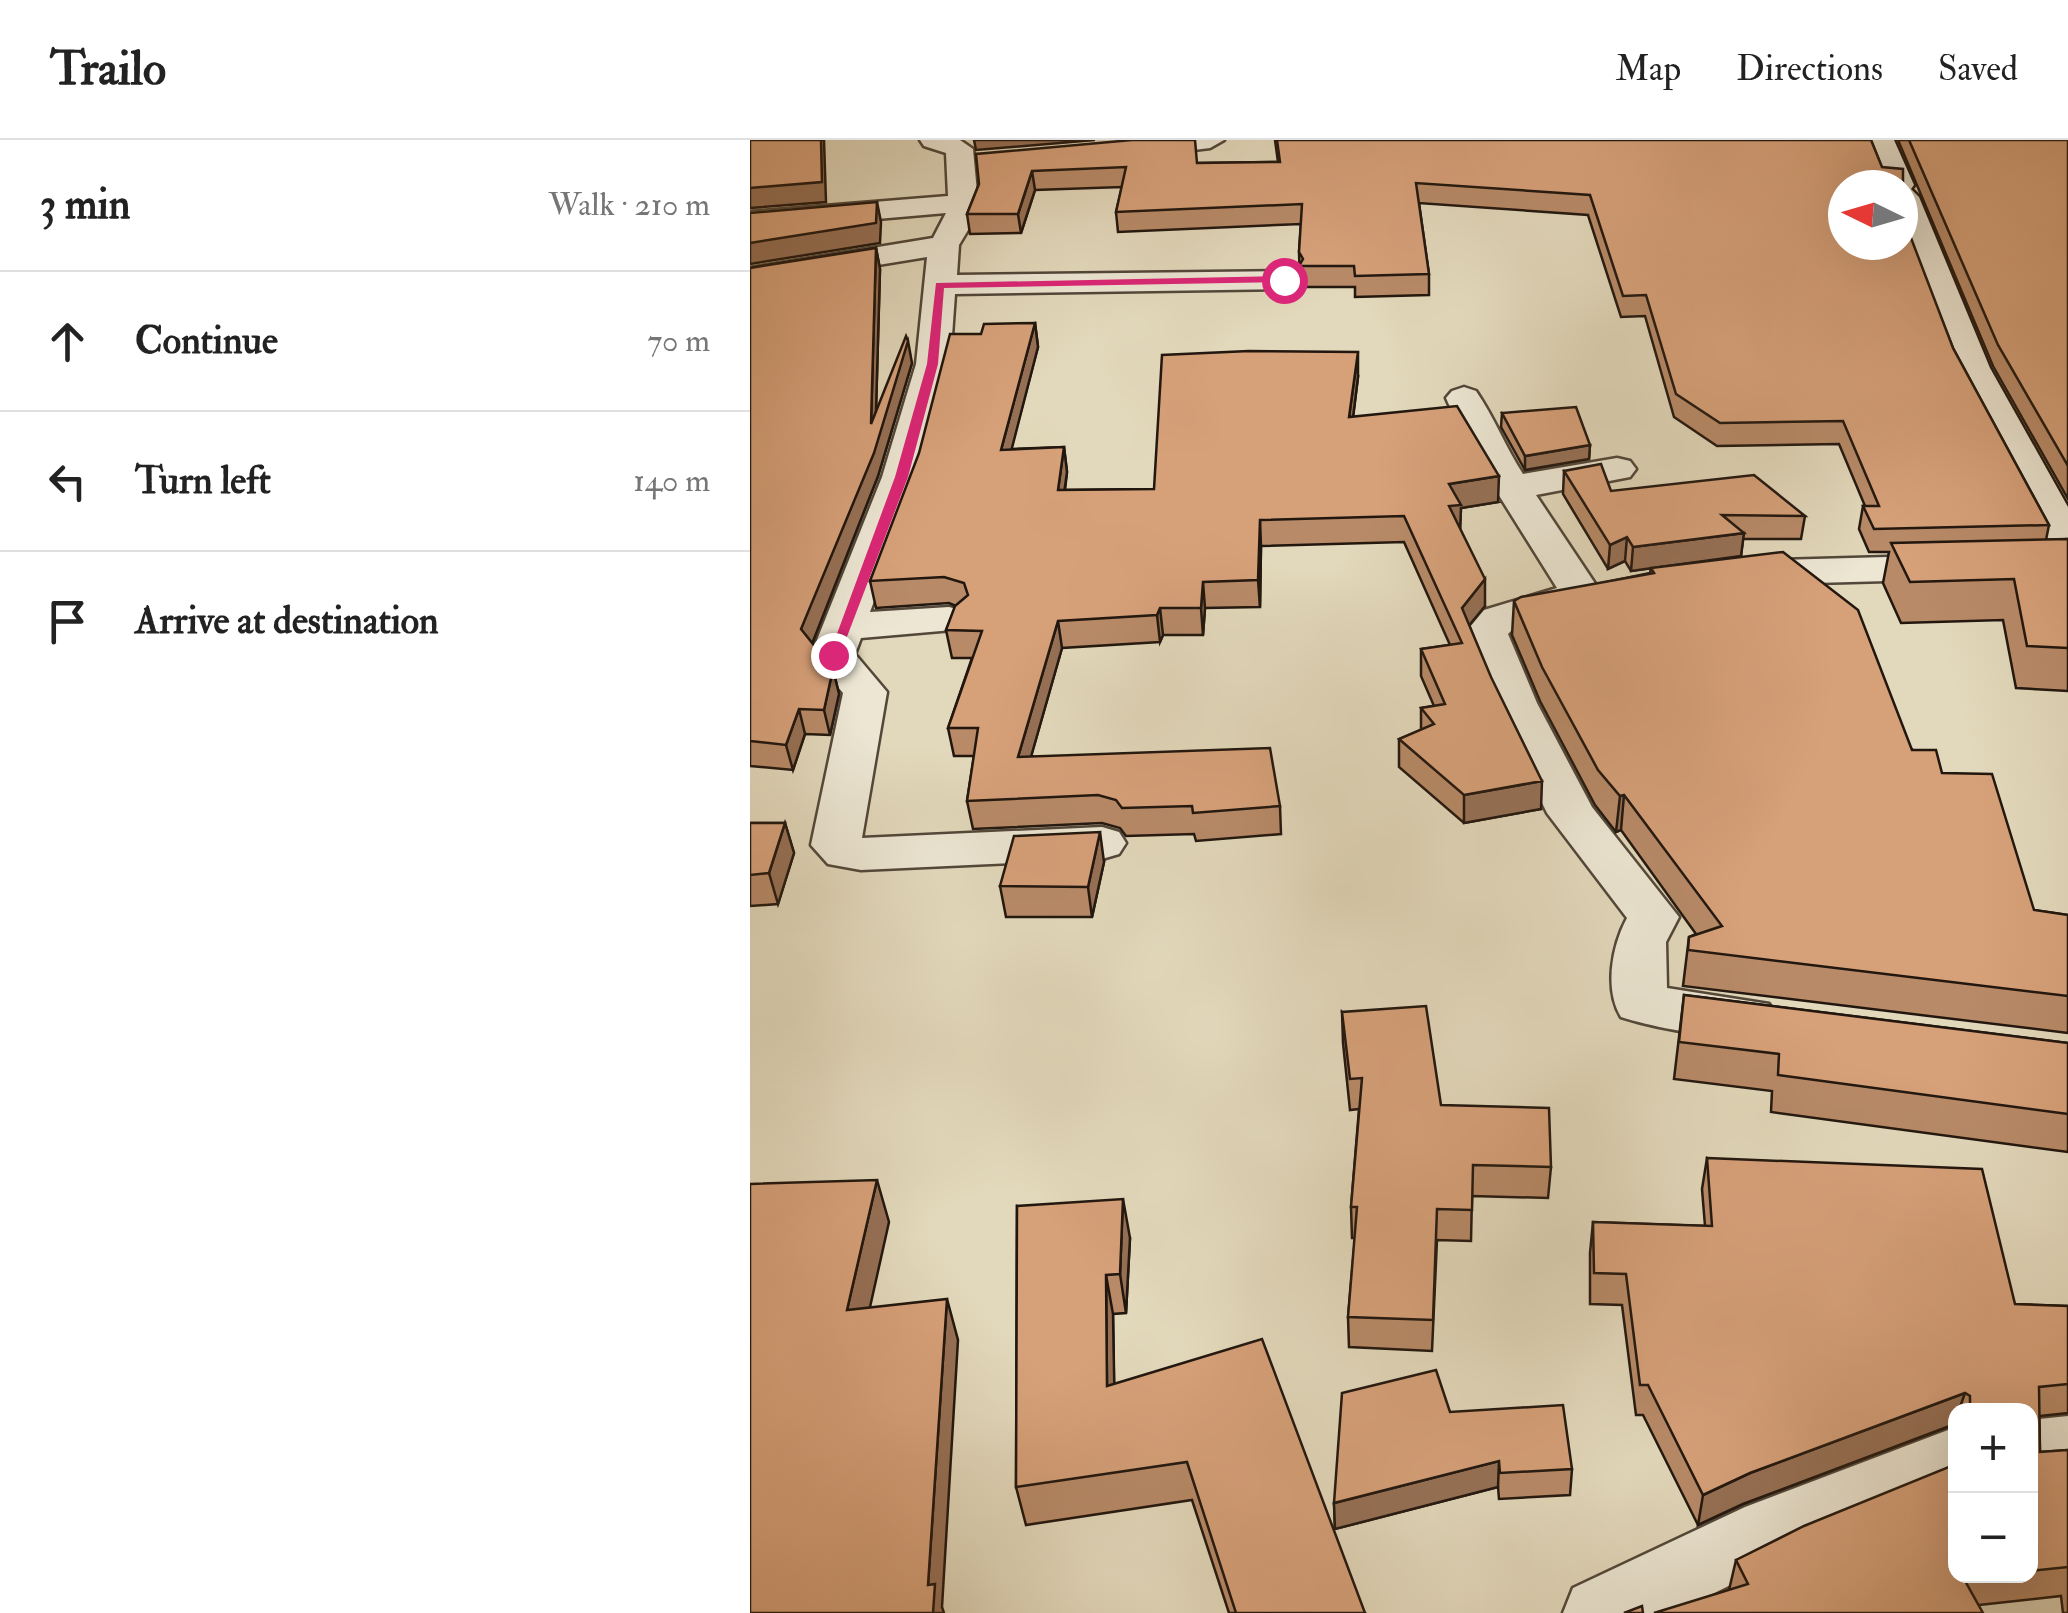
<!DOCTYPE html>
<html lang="en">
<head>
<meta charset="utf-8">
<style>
	:root { --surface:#fff; --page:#f2f2f2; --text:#222; --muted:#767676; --line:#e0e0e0 }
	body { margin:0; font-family:"IM FELL Double Pica",serif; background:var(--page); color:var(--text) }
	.controls { position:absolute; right:30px; bottom:30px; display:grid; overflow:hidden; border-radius:20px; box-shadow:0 10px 40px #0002 }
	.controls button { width:90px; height:90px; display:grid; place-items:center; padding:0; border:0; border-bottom:2px solid var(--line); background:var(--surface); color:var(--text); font:50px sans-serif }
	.compass { position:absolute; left:1078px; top:30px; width:90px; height:90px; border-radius:50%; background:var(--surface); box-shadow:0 10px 40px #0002; rotate:275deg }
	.stop { position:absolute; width:30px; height:30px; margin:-22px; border:8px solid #db2777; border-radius:50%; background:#fff }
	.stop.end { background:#db2777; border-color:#fff; box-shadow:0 2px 10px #0008 }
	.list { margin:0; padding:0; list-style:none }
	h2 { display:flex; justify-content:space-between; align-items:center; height:130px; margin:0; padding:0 40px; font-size:42px }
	h2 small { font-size:32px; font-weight:400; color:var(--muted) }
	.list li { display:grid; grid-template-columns:65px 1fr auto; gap:30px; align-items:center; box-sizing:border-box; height:140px; padding:0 40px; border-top:2px solid var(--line) }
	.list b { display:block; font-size:38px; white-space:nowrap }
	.list em { font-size:32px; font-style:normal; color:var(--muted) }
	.icon { flex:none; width:55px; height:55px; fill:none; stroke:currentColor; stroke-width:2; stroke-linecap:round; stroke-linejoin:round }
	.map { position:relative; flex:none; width:1318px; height:1473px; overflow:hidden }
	header { display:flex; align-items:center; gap:60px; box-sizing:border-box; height:140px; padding:0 50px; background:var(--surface); border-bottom:2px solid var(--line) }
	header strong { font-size:48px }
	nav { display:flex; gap:55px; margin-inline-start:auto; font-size:35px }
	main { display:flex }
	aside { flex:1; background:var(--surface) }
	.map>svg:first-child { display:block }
</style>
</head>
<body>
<header>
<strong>Trailo</strong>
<nav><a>Map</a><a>Directions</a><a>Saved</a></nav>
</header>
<main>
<aside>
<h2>3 min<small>Walk · 210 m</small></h2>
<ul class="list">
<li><svg class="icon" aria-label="ahead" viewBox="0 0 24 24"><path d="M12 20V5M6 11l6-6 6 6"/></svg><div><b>Continue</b></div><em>70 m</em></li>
<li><svg class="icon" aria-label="left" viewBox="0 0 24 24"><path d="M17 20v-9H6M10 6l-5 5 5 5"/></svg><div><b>Turn left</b></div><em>140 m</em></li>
<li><svg class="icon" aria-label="arrive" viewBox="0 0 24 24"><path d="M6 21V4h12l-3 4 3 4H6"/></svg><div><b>Arrive at destination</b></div></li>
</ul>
</aside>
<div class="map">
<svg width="1318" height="1473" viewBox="0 0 1318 1473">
	<rect width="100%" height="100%" fill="#e2d8bb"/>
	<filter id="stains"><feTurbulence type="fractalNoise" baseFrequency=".002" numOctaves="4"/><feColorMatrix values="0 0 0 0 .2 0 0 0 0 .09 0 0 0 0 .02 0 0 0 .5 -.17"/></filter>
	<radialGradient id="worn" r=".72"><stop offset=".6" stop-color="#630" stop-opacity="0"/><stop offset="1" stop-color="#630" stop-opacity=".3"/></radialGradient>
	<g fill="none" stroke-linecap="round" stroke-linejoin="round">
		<defs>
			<g id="minor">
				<path d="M170,0H210L223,9L228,63L224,80L209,105L207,135L534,131L545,133L550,140L545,147L534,149L205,154L200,224L170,337L120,472L199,467L214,471L220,480L214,489L111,498L105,514L137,552L112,698L352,687L369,692L376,703L369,714L352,719L111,730L78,724L61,705L93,553L61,515L132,337L166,224L177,117L0,146V128L183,98L196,73L0,90V72L198,56L196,13L174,6Z"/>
				<path d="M474,0L460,8L379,18L365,10L369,4L393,0Z"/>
				<path d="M714,247L726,251C744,277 756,308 773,334L867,318L880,321L886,329L880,337L786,355L852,454L846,463L764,488L758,494L787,563L842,667L929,777L916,802L917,848L1019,864L1027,878L1019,892C982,903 909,889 871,877C854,849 862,806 877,778L797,673L743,563L715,493L734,470L807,448L715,301L696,258L702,251Z"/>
				<path d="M1318,412V436L988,445L974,442L968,433L974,424L988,421Z"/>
				<path d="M1318,1276V1336L1280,1340V1280Z"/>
				<path d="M1206,1287V1348L1045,1413L924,1473H813L823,1448L995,1367Z"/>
			</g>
			<path id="secondary" d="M1114,0H1144L1164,45L1161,49L1169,57L1240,228L1318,367V419L1303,415L1296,406L1202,228L1153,99V45H1132Z"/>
		</defs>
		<use href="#minor" stroke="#52473a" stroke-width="5"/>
		<use href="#secondary" stroke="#22170f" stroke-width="5"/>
		<use href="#minor" fill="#ece6d3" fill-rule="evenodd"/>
		<use href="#secondary" fill="#ece6d3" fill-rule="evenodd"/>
	</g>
	<g fill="#b88a68" stroke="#22170f" stroke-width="2.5">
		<path d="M525,0H1121L1203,208L1299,385L1296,400L1318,399V551L1266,548L1253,480L1151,483L1133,443L1139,412H1119L1109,389L1113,366H1115L1089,304L967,306L924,277L895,176L871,177L838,75L669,63L679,134V155L605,157V147H550L549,112L551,84L368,92L366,72L372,47L285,50L271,93L220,94L217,74L229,44L226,14L447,23L528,22Z"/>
		<path d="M1148,0H1318V359L1243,226Z"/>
		<path d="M126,108L130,129L126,270L162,223L128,336L62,503L83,529L89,554L80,595L55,594L43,630L0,626V128Z"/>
		<path d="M285,183L288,207L261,309L314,307L317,332L315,350L404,349L608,237L603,277L748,362L711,368L710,389L735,466L719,485L791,669L714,683L649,627V599L671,590V568L684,566L671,536V509L700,505L654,402L511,406L510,467L455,468L453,495H413L410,502L312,508L281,616L530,666L531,694L446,701L444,694L376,696L370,688L352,683L223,689L217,661L224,616H204L198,588L222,518H202L196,490L206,466L199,463L126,468L120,441L231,194Z"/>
		<path d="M752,273L840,305L839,319L775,330L751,287Z"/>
		<path d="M814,331L861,351L1055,376L1051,399H993L991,416L929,425L1192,633L1284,770L1318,775V893L933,846L939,797L946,794L871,690L866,692L845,665L790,561L762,495L764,461L900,433L901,428L881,431L875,421L858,429L813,354Z"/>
		<path d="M0,683H35L44,713L28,764L0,766Z"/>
		<path d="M354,722L342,777H256L250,746Z"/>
		<path d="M934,855L1318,903V1012L1021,972L1022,951L924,939Z"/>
		<path d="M592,872L691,965L801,1027L798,1058L722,1056L721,1101L687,1100L682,1211L599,1207L598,1177L605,1098H602L601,1067L609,969L600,970L593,903Z"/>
		<path d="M957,1018L1265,1164L1318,1166V1273L1289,1276L1290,1312L1318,1310V1473H1313L1311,1456L1229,1465L979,1450L986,1420L1206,1436H1280V1270H1206V1284L993,1364L948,1385L893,1275H886L872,1165L840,1164V1113L843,1082L955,1086L952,1049Z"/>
		<path d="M267,1066L380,1098L376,1173L363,1174L364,1244L615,1473H479L442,1360L276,1385L266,1347Z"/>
		<path d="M700,1272L822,1329L820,1355L749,1359L748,1347L585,1389L584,1363Z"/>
	</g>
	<g fill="#967055" stroke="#22170f" stroke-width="2.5">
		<path d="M71,0H74L76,62L0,68V48Z"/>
		<path d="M224,0H345L226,10Z"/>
		<path d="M282,31L285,50L271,93L268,74Z"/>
		<path d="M127,62L131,82L130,103L0,124V103Z"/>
		<path d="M126,108L130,129L125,307L121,284Z"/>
		<path d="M285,183L288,207L255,335L251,310Z"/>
		<path d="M158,201L162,223L128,336L58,514L51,489Z"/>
		<path d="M608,212V237L600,302L599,277Z"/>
		<path d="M840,305L839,319L775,330V316Z"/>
		<path d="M314,307L317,332L311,375L308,350Z"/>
		<path d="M749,336L748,362L711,368L710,391L698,392L699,344Z"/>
		<path d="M510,380L511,406L510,467L508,440Z"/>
		<path d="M994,393L991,416L881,431L883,407Z"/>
		<path d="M877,397L875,421L858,429L860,405Z"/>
		<path d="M735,439V466L712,494V468Z"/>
		<path d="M453,442L455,468L453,495L451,468Z"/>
		<path d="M410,468L413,495L410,502L407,475Z"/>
		<path d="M308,481L312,508L273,645L268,617Z"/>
		<path d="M83,529L89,554L80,595L74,570Z"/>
		<path d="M49,569L55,594L43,630L36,605Z"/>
		<path d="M792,641L791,669L714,683V655Z"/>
		<path d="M874,655L871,690L866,692L870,656Z"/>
		<path d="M35,683L44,713L28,764L19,733Z"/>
		<path d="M350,692L354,722L342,777L338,747Z"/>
		<path d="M127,1040L139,1082L110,1212L97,1170Z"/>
		<path d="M373,1059L380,1098L376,1173L370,1134Z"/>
		<path d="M356,1135L363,1174L365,1285L357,1246Z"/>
		<path d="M197,1159L208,1200L192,1467L194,1473H183L178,1445Z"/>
		<path d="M1215,1253L1209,1270H1206L1205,1284L993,1364L948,1385L953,1355L1000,1333Z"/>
		<path d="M749,1321L748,1347L585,1389L584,1363Z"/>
	</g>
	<g fill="#d6a079" stroke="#22170f" stroke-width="2.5">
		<path d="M0,0H71L72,42L0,48Z"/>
		<path d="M382,0H445L447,23L530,22L527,0H1121L1132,27L1153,29V45H1093V105H1153V77L1203,208L1299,385L1124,389L1113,366H1129L1093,281L970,283L926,254L896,155L873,156L840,55L666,43L679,134L605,136L604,126H549L553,119L549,112L552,64L366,72L376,27L282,31L268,74H217L229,44L226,14Z"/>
		<path d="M1159,0H1318V326L1248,205Z"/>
		<path d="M127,62L126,83L0,103V73Z"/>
		<path d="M126,108L121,284L156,196L158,201L124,313L51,489L83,529L74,570L49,569L36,605L0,601V128Z"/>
		<path d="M285,183L251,310L314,307L308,350L404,349L412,215L499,211L608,212L599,277L707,266L749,336L699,344L711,365L699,366L735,439L712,468L741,537L792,641L714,655L649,599L684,584L671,568L695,564L671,509L712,503L654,376L510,380L508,440L453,442L451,468H410L407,475L308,481L268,617L520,608L530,666L443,673L442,666L372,668L366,660L348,655L217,661L228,588H198L232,491L196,490L205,466L218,455L214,443L194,437L120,441L169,313L200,194H231L234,184Z"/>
		<path d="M826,267L840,305L775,316L752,273Z"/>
		<path d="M851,324L861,351L1004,335L1055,376L972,375L994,393L883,407L877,397L860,405L814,331Z"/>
		<path d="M1318,399V508L1277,506L1264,439L1160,442L1141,403Z"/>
		<path d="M1033,412L1108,470L1162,610H1186L1192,633L1242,634L1284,770L1318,775V856L938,810L939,797L972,786L874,655L870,656L848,630L792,527L764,461L771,457L904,433L901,428Z"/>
		<path d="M0,683H35L19,733L0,735Z"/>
		<path d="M350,692L338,747L250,746L264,696Z"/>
		<path d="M934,855L1318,903V974L1028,935L1029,914L929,902Z"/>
		<path d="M676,866L691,965L799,968L801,1027L723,1025L722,1070L687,1069L683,1180L598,1177L607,1067H601L612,938L600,939L592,872Z"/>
		<path d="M957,1018L1232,1029L1265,1164L1318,1166V1244L1289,1247L1290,1312L1318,1310V1427L1280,1431V1270H1220V1256L1215,1253L1000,1333L953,1355L898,1245H890L876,1134L844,1133L843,1082L962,1086Z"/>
		<path d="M127,1040L97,1170L197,1159L178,1445L185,1444L183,1473H0V1044Z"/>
		<path d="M373,1059L370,1134L356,1135L357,1246L512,1199L615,1473H486L437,1322L266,1347L267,1066Z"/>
		<path d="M686,1230L700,1272L813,1265L822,1329L750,1333L749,1321L584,1363L592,1253Z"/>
		<path d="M1206,1324V1436H1242L1214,1439L1233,1473H904L998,1444L986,1420L1054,1386Z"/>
		<path d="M892,1466L893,1473H874Z"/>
	</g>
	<path fill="#db2777" d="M534,136L537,142L194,148L188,224L158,337L90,515L78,518L145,337L177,224L186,143Z"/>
	<rect width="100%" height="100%" filter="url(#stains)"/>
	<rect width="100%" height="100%" fill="url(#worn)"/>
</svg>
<div class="controls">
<button>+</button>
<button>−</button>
</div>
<svg class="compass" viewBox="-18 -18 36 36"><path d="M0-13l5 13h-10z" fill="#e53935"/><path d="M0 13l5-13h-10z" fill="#767676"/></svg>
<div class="stop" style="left:534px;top:140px"></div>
<div class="stop end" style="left:83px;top:515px"></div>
</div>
</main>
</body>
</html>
